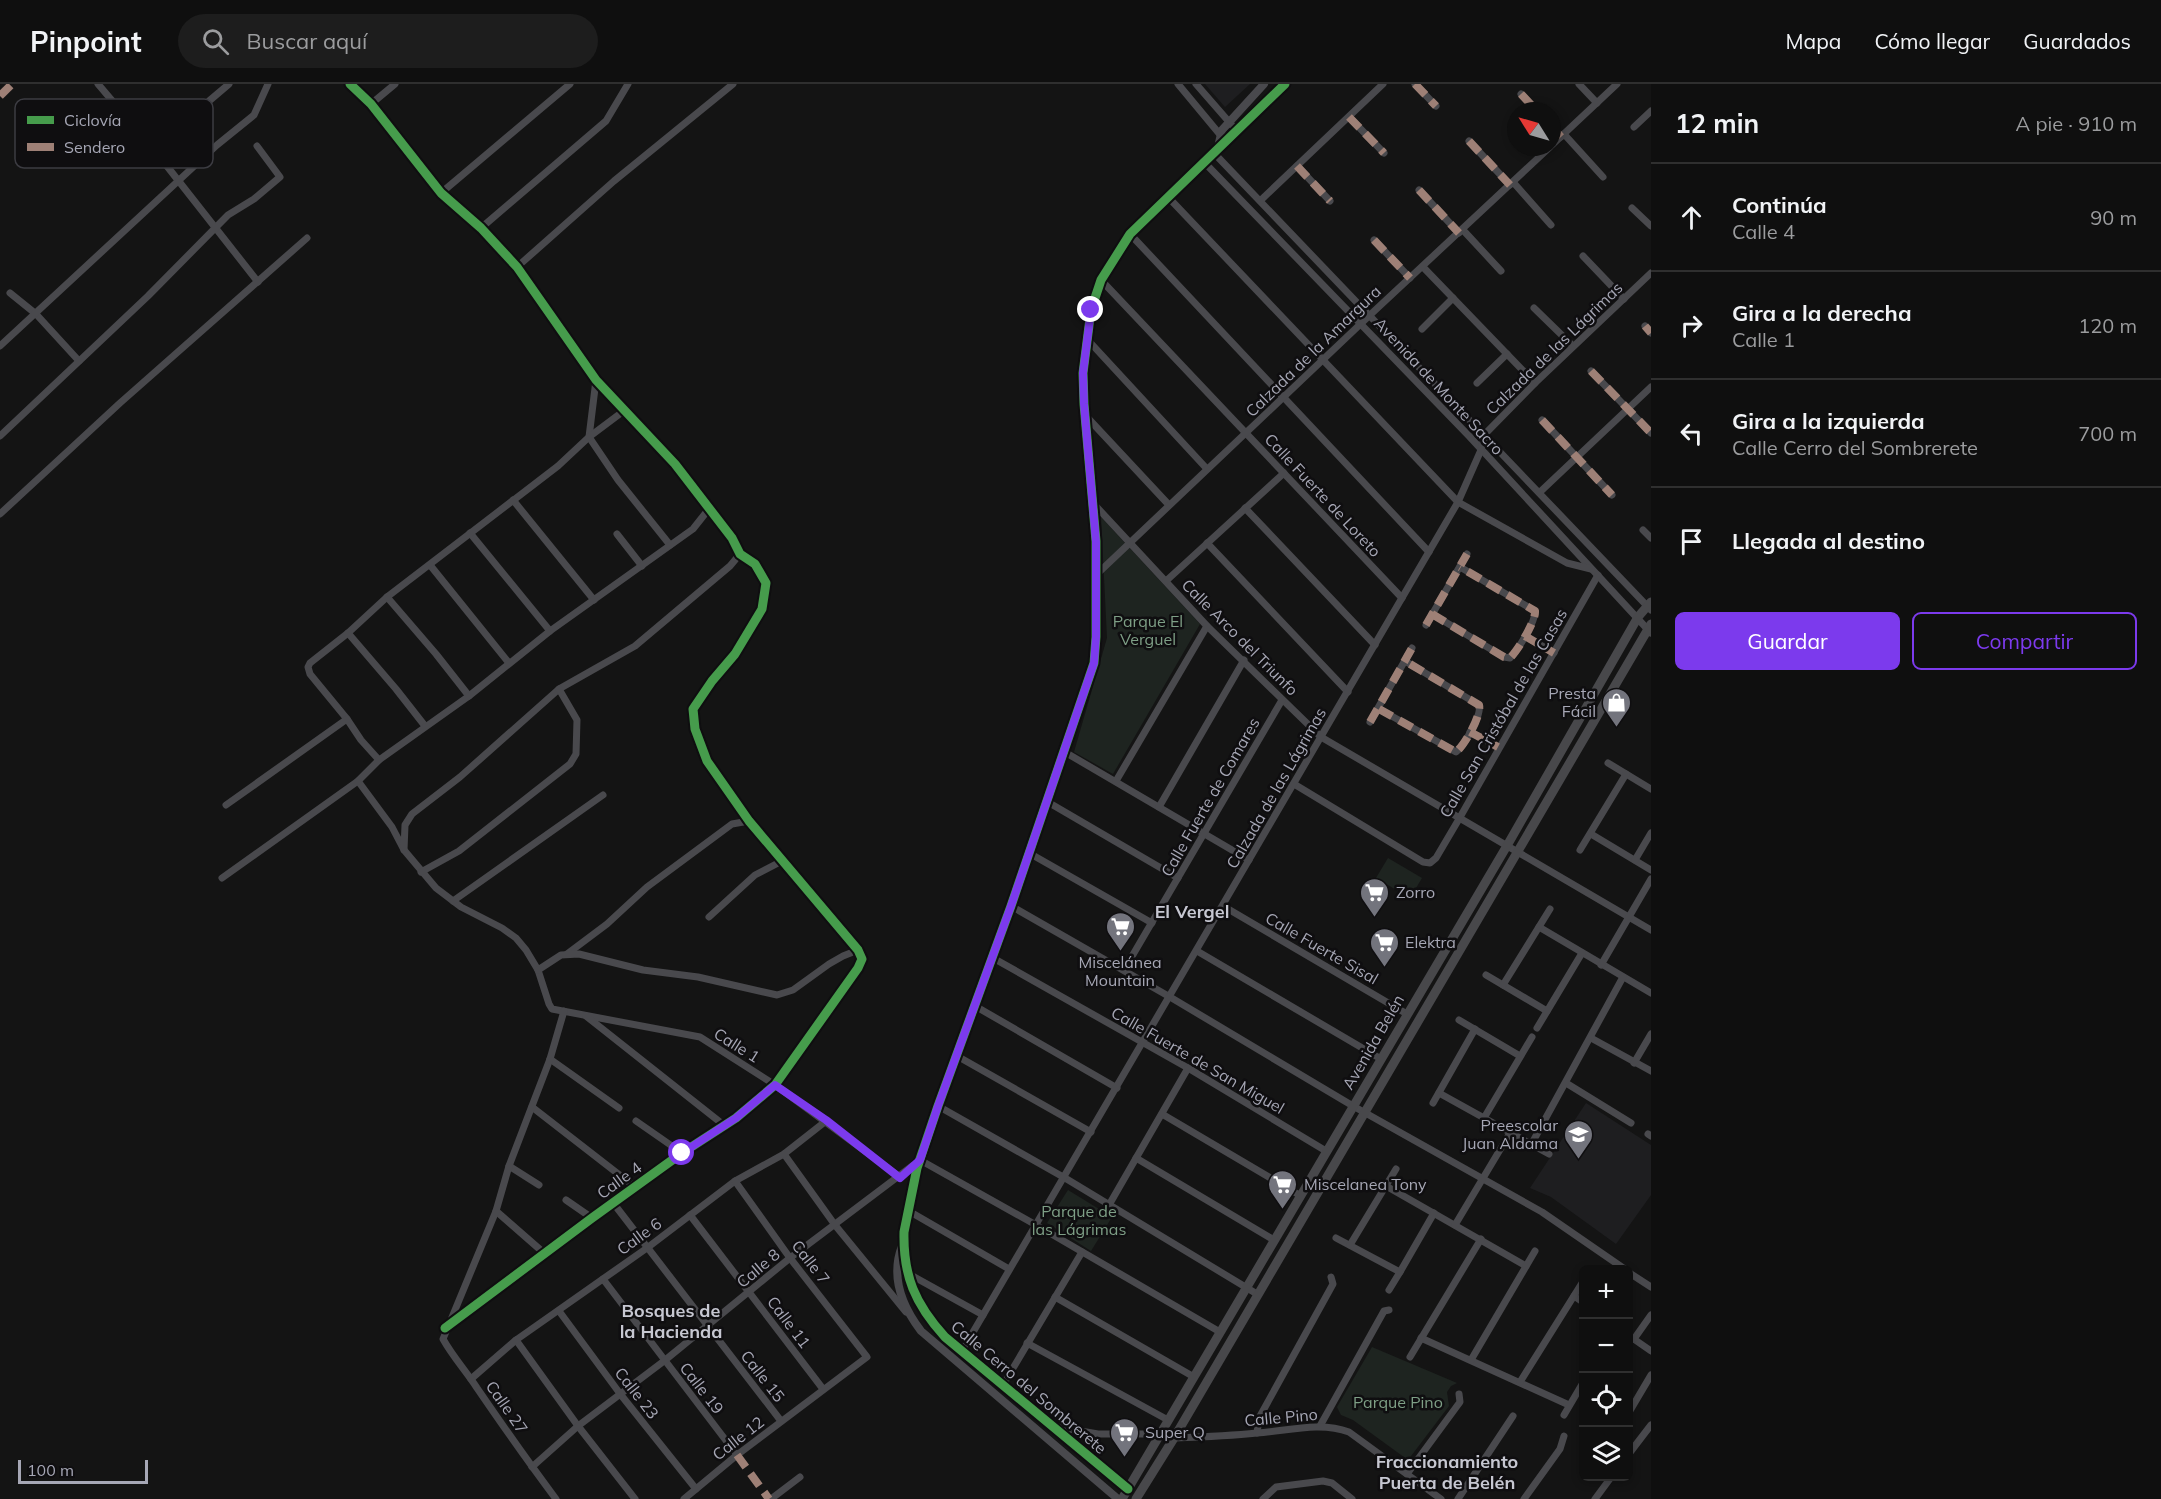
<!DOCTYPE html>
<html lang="es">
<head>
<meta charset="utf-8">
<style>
	:root { --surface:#0f0f0f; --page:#1d1d1d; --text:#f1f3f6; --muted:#9b9c9e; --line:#2f2f2f; --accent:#7c3aed }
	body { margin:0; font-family:Mulish,sans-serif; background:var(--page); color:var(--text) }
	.controls { position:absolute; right:18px; bottom:18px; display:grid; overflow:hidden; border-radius:9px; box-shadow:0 3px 9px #0003 }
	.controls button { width:54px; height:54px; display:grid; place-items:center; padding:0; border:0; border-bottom:2px solid var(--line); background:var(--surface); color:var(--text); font:30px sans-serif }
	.compass { position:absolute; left:1507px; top:18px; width:54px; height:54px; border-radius:50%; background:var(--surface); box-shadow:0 3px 9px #0003; rotate:307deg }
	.scale { position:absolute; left:18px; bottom:15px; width:130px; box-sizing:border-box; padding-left:6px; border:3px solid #a6a7b5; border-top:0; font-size:16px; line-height:21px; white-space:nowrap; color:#a6a7b5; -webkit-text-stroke:4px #0f0e10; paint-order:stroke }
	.stop { position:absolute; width:18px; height:18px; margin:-14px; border:4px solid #7c3aed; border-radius:50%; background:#fff }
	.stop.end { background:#7c3aed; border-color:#fff; box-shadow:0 2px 6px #0008 }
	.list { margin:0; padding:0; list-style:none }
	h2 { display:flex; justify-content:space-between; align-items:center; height:78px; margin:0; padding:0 24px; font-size:26px }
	h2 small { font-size:20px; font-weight:400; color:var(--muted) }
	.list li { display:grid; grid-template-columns:39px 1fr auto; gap:18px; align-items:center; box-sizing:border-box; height:108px; padding:0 24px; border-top:2px solid var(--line) }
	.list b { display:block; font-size:22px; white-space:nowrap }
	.list p { margin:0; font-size:20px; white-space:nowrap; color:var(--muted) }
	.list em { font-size:20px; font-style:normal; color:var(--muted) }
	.actions { display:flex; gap:12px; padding:18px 24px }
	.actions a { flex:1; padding:14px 0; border:2px solid var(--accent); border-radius:9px; text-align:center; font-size:21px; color:var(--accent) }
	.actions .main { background:var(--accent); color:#fff }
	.icon { flex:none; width:33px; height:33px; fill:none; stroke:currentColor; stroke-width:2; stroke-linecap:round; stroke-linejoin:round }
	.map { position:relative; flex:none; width:1651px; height:1415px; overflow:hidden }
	header { display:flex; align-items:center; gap:36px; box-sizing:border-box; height:84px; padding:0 30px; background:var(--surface); border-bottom:2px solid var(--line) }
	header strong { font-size:28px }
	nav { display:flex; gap:33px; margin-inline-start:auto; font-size:21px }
	.search { width:420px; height:54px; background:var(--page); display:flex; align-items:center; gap:15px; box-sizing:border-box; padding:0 21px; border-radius:33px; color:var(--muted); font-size:22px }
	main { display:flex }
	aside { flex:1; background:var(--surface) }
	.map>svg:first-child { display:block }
</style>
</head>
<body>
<header>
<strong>Pinpoint</strong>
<div class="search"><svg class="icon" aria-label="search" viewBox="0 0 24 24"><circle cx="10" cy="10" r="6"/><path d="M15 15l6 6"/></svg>Buscar aquí</div>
<nav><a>Mapa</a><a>Cómo llegar</a><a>Guardados</a></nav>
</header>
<main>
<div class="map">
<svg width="1651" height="1415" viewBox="0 0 1651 1415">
	<rect width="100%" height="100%" fill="#141414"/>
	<g fill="#1e1e20">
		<path d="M1205,0H1250L1225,23Z"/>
		<path d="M1586,1019L1651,1061V1111L1616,1160L1551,1113L1530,1104Z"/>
	</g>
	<g fill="#1e2420">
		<path d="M1101,433L1200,540L1113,690L1074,668L1107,554Z"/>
		<path d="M1388,774L1422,794L1410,814L1376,794Z"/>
		<path d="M1068,1106L1112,1133L1091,1167L1047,1139Z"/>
		<path d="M1372,1263L1457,1299L1451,1302L1447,1308L1449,1322L1408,1376L1353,1336L1341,1331L1337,1323Z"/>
	</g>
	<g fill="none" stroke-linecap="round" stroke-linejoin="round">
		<g stroke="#49494d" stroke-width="7">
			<path d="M98,0L159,72L258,198"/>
			<path d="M350,0L371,20L441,109L481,144L517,183L596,296L675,380L732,454L740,470L755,480L766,499L762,525L735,570L712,597L693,625L695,645L707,677L749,737L858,866L862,875L858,884L775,1001L736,1034L682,1069L592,1134L445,1244"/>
			<path d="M1178,0L1222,53"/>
			<path d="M1196,0L1237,47"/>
			<path d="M1415,0L1436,22"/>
			<path d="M1579,0L1597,19"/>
			<path d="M1521,10L1537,27"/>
			<path d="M371,20L395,0"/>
			<path d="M1349,33L1384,69"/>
			<path d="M1552,43L1561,53"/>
			<path d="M1634,43L1651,27"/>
			<path d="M1564,50L1603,93"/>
			<path d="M1469,57L1510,101"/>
			<path d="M1552,61L1617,0"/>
			<path d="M1213,68L1651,526"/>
			<path d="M159,72L209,17L229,0"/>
			<path d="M1203,77L1469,352L1651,549"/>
			<path d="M1297,82L1330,117"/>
			<path d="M1513,98L1551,141"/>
			<path d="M1419,106L1459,149"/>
			<path d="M441,109L570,0"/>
			<path d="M1168,113L1458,418L1567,479L1591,485"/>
			<path d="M1261,116L1383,0"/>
			<path d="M1632,124L1651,142"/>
			<path d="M481,144L606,37L628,0"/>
			<path d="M1463,146L1501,187"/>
			<path d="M1130,150L1429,468"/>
			<path d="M1374,156L1410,194"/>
			<path d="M1583,172L1624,215"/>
			<path d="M517,183L614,97L733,0"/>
			<path d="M1423,183L1535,299"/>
			<path d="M1101,196L1402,514"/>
			<path d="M10,209L36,230L79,277"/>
			<path d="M1534,224L1573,262"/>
			<path d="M1645,242L1651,249"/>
			<path d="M1422,245L1453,214"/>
			<path d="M1086,254L1207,385"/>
			<path d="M0,262L217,61L254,31L268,0"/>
			<path d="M1591,287L1651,349"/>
			<path d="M596,296L589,353L618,396L670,461"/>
			<path d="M1477,299L1507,270"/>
			<path d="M1085,331L1169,421"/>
			<path d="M1542,336L1612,411"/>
			<path d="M0,352L148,212L228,131L254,115L280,93L257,62"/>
			<path d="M1540,408L1651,303"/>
			<path d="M513,416L594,516"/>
			<path d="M1092,418L1207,542L1321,653L1651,846"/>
			<path d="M1245,424L1375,561"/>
			<path d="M0,430L120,319L307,154"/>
			<path d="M1643,446L1651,454"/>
			<path d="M470,449L550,547"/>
			<path d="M617,450L642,482"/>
			<path d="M1207,459L1348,608"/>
			<path d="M430,481L509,579"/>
			<path d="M1096,491L1370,231L1550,63"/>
			<path d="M1166,497L1284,389"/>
			<path d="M387,513L436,570L469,612"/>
			<path d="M1432,530L1504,573L1510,574C1518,566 1536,537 1535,527L1460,483"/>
			<path d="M1426,541L1467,470"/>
			<path d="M348,549L396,605L425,642"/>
			<path d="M1525,552L1554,569"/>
			<path d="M1379,625L1456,668C1464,662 1482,631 1479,621L1405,577"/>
			<path d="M1370,638L1412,564"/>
			<path d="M1470,648L1498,663"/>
			<path d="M1063,667L1249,776"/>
			<path d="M379,676L361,656L347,635L310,590L308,583L310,579L348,549L387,513L558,382L589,353L625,326"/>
			<path d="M1608,679L1651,705"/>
			<path d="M358,697L392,743L404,766L436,804L461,823L502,844L516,854L526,866L538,886L549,920L552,925L700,953L775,1001L900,1093"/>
			<path d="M1116,697L1207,542"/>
			<path d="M1294,700L1423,778L1430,779L1436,774L1459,735L1598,491"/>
			<path d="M1046,717L1178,794"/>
			<path d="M226,721L347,635"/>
			<path d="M1159,723L1244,576"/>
			<path d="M1591,750L1651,786"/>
			<path d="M404,766L405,741L412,730L460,693L559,605L635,562L730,482L740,470"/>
			<path d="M1580,766L1626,690"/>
			<path d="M1029,769L1152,839"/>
			<path d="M1635,776L1651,749"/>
			<path d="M421,788L459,767L570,680L576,670L577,636L559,605"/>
			<path d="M222,794L358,697L379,676L469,612L550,547L693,445L708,426"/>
			<path d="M453,817L603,711"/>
			<path d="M1011,822L1170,913L1353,1022L1542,1128L1626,1186"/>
			<path d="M1223,822L1407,930"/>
			<path d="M709,833L755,791L782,777"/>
			<path d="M1539,843L1651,909"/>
			<path d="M1197,867L1381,975"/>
			<path d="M567,870L607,840L647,803L732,740L749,737"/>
			<path d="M993,874L1188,984L1326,1067"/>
			<path d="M1601,881L1651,795"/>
			<path d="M538,886L561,871L579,870L643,886L698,893L777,911L793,906L829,880L843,872L858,866"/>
			<path d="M1124,886L1282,616"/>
			<path d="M1486,891L1547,927"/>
			<path d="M1503,901L1550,825"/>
			<path d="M975,922L1117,1004"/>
			<path d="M586,932L725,1042"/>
			<path d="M1459,936L1520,972"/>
			<path d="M1537,944L1582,869"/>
			<path d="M1591,954L1651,987"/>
			<path d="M957,972L1091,1048"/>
			<path d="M550,975L619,1024"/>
			<path d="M1634,979L1651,950"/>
			<path d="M1566,999L1631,1039"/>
			<path d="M1439,1009L1549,1070"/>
			<path d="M1433,1019L1475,945"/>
			<path d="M938,1022L1065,1094L1257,1210"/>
			<path d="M532,1023L635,1103"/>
			<path d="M1162,1030L1301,1112"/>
			<path d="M1484,1034L1532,953"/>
			<path d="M636,1037L682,1069"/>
			<path d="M1648,1050L1651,1052"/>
			<path d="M1531,1061L1623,893"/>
			<path d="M784,1070L835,1141L906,1228"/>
			<path d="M1136,1074L1274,1156"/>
			<path d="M509,1082L539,1101"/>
			<path d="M1386,1102L1526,1182"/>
			<path d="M566,1116L592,1134"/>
			<path d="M614,1120L781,1337"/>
			<path d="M1109,1121L1188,984"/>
			<path d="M907,1126L1009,1185"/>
			<path d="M496,1127L544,1169"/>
			<path d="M690,1131L823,1305"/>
			<path d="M1455,1141L1510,1049"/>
			<path d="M1336,1154L1400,1188L1434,1129"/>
			<path d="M1350,1161L1396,1085"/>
			<path d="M1628,1188L1651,1203"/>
			<path d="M907,1189L983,1231"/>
			<path d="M603,1195L737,1371"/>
			<path d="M1389,1206L1400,1188"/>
			<path d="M1574,1212L1584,1219"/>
			<path d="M1055,1213L1194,1293"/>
			<path d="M559,1227L621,1311L696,1405"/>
			<path d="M1628,1251L1651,1267"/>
			<path d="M1421,1254L1569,1321"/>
			<path d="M1634,1255L1651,1231"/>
			<path d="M516,1256L578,1342L635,1415"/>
			<path d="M1027,1259L1168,1336"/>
			<path d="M962,1267L1458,418L1481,366L1485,350L1535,299L1651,189"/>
			<path d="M1410,1273L1481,1155"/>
			<path d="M1471,1276L1535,1167"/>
			<path d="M471,1295L516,1256L647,1164L735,1097L784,1070L826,1037"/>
			<path d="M1520,1298L1582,1199"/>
			<path d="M1003,1301L1082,1168"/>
			<path d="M1628,1330L1651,1291"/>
			<path d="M1564,1331L1584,1297"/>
			<path d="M1052,1342L1098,1350H1160"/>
			<path d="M1320,1342L1384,1227L1389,1226"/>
			<path d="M1257,1349L1259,1334L1333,1200L1331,1193"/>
			<path d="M1174,1354C1202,1353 1229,1352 1257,1349C1287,1347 1320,1337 1349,1348L1441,1415"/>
			<path d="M1628,1371L1651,1341"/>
			<path d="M532,1383L578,1342L664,1277L790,1174L920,1076L1036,1141L1220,1248"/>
			<path d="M1407,1390L1460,1318L1459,1310"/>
			<path d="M556,1415C529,1379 503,1342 477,1304C466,1287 453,1273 443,1255L496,1127L509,1082L550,975L564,927"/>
			<path d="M684,1415L737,1371L867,1273L790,1174L735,1097"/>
			<path d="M771,1415L800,1393"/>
			<path d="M1263,1415L1276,1403L1323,1397L1332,1399L1352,1415"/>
			<path d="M1458,1415L1513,1332"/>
			<path d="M1524,1415L1560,1365L1564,1352"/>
			<path d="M1595,1415L1612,1392"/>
		</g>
		<g stroke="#49494d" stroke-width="8">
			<path d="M1218,63L1222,46L1264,0"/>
			<path d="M902,1162C890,1193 902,1222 921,1247L1118,1415"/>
			<path d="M1128,1405L945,1253C915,1220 903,1192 904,1148L917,1084L938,1022L1011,822L1094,579L1096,553V457L1084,320L1083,289L1091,226L1101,196L1130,150L1285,0"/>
		</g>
		<g stroke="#48484b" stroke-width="9">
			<path d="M1122,1415L1508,760L1638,533L1651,518"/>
			<path d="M1136,1415L1174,1354L1651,540"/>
		</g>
		<g stroke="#9e8076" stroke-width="8" stroke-dasharray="15 8" stroke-linecap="butt">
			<path d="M1415,0L1436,22"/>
			<path d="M1521,10L1537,27"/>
			<path d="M0,12L12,0"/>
			<path d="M1349,33L1384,69"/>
			<path d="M1552,43L1561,53"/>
			<path d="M1469,57L1510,101"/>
			<path d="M1297,82L1330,117"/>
			<path d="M1419,106L1459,149"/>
			<path d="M1374,156L1410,194"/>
			<path d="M1645,242L1651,249"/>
			<path d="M1591,287L1651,349"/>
			<path d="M1542,336L1612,411"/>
			<path d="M1432,530L1504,573L1510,574C1518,566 1536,537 1535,527L1460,483"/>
			<path d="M1426,541L1467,470"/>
			<path d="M1525,552L1554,569"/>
			<path d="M1379,625L1456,668C1464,662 1482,631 1479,621L1405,577"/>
			<path d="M1370,638L1412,564"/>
			<path d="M1470,648L1498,663"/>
			<path d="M737,1371L769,1415"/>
		</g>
		<defs>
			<g id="cycleway">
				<path d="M350,0L371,20L441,109L481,144L517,183L596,296L675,380L732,454L740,470L755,480L766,499L762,525L735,570L712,597L693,625L695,645L707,677L749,737L858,866L862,875L858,884L775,1001L736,1034L682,1069L592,1134L445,1244"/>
				<path d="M1128,1405L945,1253C915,1220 903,1192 904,1148L917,1084L938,1022L1011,822L1094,579L1096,553V457L1084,320L1083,289L1091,226L1101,196L1130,150L1285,0"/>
			</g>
		</defs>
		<use href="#cycleway" stroke="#0f0e10" stroke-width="13"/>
		<use href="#cycleway" stroke="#469c4c" stroke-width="9"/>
	</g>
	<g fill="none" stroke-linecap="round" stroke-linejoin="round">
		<path stroke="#7c3aed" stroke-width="8" d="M682,1069L736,1034L775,1001L826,1036L900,1094L920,1076L938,1022L1011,822L1094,579L1096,553V458L1084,320L1083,289L1091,226"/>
	</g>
	<defs>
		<symbol id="shop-pin" viewBox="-11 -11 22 30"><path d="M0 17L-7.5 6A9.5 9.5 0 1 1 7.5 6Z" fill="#73747d" stroke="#0f0e10"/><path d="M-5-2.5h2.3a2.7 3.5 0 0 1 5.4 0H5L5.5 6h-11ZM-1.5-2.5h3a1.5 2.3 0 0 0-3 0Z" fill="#fff"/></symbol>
		<symbol id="supermarket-pin" viewBox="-11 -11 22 30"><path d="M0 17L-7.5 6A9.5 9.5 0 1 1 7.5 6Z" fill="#73747d" stroke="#0f0e10"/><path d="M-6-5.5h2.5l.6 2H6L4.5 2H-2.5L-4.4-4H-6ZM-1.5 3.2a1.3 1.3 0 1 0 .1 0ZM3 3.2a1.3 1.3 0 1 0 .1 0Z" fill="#fff"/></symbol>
		<symbol id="school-pin" viewBox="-11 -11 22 30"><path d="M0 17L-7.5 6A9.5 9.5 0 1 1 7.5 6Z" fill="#73747d" stroke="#0f0e10"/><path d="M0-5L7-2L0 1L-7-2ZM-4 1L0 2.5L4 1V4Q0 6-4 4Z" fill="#fff"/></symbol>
	</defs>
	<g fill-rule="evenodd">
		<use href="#shop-pin" x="1600" y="602" width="33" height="45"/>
		<use href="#supermarket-pin" x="1358" y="792" width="33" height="45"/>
		<use href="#supermarket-pin" x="1104" y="826" width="33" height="45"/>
		<use href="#supermarket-pin" x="1368" y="842" width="33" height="45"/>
		<use href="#school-pin" x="1562" y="1034" width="33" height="45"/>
		<use href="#supermarket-pin" x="1266" y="1084" width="33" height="45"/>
		<use href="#supermarket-pin" x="1108" y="1332" width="33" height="45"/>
	</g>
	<g text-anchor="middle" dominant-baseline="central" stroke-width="5" stroke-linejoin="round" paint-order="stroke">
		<g font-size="16" fill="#a6a7b5" stroke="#0f0e10">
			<text transform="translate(1554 264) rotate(-44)">Calzada de las Lágrimas</text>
			<text transform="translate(1313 267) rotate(-44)">Calzada de la Amargura</text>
			<text transform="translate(1439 302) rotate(47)">Avenida de Monte Sacro</text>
			<text transform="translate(1323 411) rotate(47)">Calle Fuerte de Loreto</text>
			<text transform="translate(1240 553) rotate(45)">Calle Arco del Triunfo</text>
			<text transform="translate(1503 629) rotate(-60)">Calle San Cristóbal de las Casas</text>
			<text transform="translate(1276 704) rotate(-60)">Calzada de las Lágrimas</text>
			<text transform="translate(1210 713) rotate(-60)">Calle Fuerte de Comares</text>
			<text transform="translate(1322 864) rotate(30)">Calle Fuerte Sisal</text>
			<text transform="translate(1373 958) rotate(-60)">Avenida Belén</text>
			<text transform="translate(737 961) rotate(32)">Calle 1</text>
			<text transform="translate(1198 976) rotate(30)">Calle Fuerte de San Miguel</text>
			<text transform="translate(619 1096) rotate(-36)">Calle 4</text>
			<text transform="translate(639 1152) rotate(-36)">Calle 6</text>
			<text transform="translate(811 1178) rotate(52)">Calle 7</text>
			<text transform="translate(758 1184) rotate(-40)">Calle 8</text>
			<text transform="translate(789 1238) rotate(53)">Calle 11</text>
			<text transform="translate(763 1292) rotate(52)">Calle 15</text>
			<text transform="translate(1029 1303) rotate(40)">Calle Cerro del Sombrerete</text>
			<text transform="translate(702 1304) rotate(52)">Calle 19</text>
			<text transform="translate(637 1309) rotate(52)">Calle 23</text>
			<text transform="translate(507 1323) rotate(55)">Calle 27</text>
			<text transform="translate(1281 1333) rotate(-5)">Calle Pino</text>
			<text transform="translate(738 1354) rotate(-38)">Calle 12</text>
		</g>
		<g font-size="16" fill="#7e9f86" stroke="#0f0e10">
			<text x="1148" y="537">Parque El<tspan x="1148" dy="18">Verguel</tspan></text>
			<text x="1079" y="1127">Parque de<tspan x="1079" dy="18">las Lágrimas</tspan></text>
			<text x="1398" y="1318">Parque Pino</text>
		</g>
		<g font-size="16" fill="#a6a7b5" stroke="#0f0e10" text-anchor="start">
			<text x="1596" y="609" text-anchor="end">Presta<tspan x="1596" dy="18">Fácil</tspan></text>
			<text x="1396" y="808">Zorro</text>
			<text x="1405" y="858">Elektra</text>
			<text x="1120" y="878" text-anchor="middle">Miscelánea<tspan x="1120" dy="18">Mountain</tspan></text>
			<text x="1558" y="1041" text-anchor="end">Preescolar<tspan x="1558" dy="18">Juan Aldama</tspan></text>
			<text x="1304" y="1100">Miscelanea Tony</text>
			<text x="1145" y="1348">Super Q</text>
		</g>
		<g font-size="18" font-weight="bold" fill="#c6c7d1" stroke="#0f0e10">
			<text x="1192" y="827">El Vergel</text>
			<text x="671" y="1226">Bosques de<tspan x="671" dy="21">la Hacienda</tspan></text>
			<text x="1447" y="1377">Fraccionamiento<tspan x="1447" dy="21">Puerta de Belén</tspan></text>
		</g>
	</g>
	<rect x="15" y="15" width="198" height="69" rx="9" fill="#0f0e10" stroke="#3c3c42" stroke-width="1.5"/>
	<rect x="27" y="32" width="27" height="8" fill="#469c4c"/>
	<rect x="27" y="59" width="27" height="8" fill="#9e8076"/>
	<g font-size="16" fill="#a6a7b5">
		<text x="64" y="42">Ciclovía</text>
		<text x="64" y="69">Sendero</text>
	</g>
</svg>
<div class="controls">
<button>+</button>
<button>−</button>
<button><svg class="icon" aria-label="locate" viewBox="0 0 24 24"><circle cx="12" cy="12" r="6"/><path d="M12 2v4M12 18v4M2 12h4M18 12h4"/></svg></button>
<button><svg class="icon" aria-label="layers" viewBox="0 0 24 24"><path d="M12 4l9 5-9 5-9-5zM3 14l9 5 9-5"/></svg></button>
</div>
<svg class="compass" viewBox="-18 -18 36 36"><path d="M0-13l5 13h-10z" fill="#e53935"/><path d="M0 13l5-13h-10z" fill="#9b9c9e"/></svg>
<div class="scale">100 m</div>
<div class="stop" style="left:682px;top:1069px"></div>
<div class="stop end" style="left:1091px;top:226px"></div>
</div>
<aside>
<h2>12 min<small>A pie · 910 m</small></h2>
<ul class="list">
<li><svg class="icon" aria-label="ahead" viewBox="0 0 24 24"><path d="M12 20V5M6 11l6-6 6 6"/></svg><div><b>Continúa</b><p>Calle 4</p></div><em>90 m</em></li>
<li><svg class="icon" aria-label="right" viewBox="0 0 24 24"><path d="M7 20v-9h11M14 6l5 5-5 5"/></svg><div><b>Gira a la derecha</b><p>Calle 1</p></div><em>120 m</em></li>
<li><svg class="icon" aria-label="left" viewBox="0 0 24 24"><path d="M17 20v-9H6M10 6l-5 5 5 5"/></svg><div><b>Gira a la izquierda</b><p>Calle Cerro del Sombrerete</p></div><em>700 m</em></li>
<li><svg class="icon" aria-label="arrive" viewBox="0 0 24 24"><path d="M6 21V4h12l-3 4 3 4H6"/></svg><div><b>Llegada al destino</b></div></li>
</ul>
<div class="actions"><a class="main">Guardar</a><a>Compartir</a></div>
</aside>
</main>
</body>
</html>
